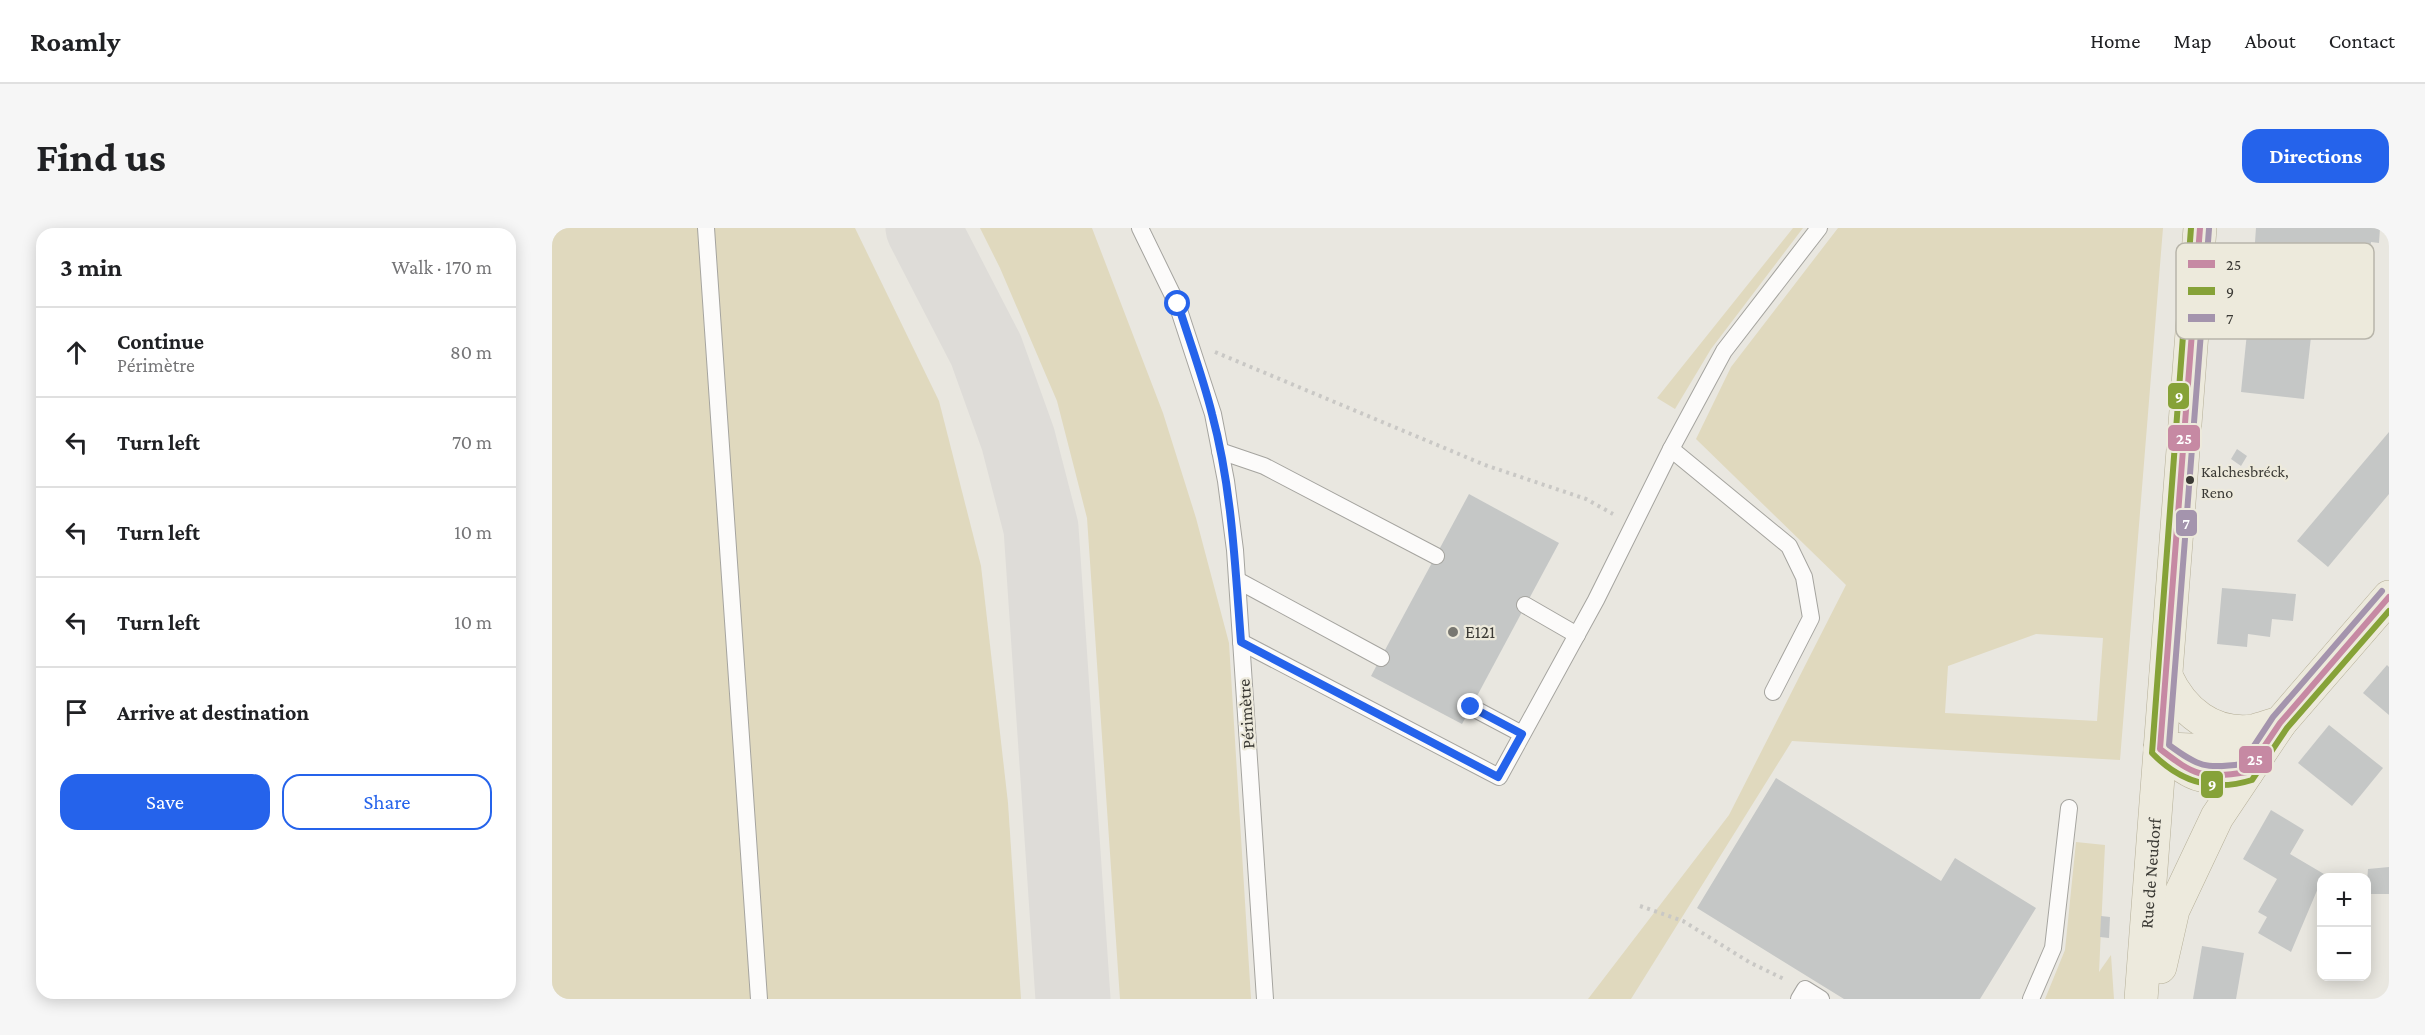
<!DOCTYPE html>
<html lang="en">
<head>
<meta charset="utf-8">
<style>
	:root { --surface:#fff; --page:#f6f6f6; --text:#202124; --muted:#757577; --line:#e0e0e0; --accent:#2563eb }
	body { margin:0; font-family:"Crimson Pro",serif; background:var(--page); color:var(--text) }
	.controls { position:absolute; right:18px; bottom:18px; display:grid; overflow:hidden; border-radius:12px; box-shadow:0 3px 15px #0003 }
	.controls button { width:54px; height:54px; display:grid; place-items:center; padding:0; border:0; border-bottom:2px solid var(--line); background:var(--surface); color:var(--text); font:30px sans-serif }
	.stop { position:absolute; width:18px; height:18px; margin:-14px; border:4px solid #2563eb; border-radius:50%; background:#fff }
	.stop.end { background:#2563eb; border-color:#fff; box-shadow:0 2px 6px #0008 }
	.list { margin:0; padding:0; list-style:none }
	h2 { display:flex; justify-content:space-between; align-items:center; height:78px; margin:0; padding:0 24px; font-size:26px }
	h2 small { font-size:20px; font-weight:400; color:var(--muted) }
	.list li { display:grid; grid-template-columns:39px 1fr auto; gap:18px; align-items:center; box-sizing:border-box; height:90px; padding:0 24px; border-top:2px solid var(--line) }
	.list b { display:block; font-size:22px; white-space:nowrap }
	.list p { margin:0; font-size:20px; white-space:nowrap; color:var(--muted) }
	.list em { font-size:20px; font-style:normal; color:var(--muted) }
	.actions { display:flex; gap:12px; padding:18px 24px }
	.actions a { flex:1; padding:14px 0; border:2px solid var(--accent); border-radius:18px; text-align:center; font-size:21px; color:var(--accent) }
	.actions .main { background:var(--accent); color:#fff }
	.icon { flex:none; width:33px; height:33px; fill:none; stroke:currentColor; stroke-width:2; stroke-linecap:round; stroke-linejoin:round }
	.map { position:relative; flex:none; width:1837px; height:771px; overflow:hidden; border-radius:18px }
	header { display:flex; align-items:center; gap:36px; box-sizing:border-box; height:84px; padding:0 30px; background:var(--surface); border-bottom:2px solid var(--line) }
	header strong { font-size:28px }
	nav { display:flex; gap:33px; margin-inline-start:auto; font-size:21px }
	.intro { display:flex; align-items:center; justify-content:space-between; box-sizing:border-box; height:144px; padding:0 36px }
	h1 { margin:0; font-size:42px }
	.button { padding:15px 27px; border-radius:18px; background:var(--accent); color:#fff; font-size:21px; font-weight:700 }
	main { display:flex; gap:36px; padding:0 36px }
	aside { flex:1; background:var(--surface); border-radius:18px; box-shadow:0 3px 15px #0003 }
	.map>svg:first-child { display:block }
</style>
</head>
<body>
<header>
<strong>Roamly</strong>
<nav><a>Home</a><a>Map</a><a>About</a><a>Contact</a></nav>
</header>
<div class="intro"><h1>Find us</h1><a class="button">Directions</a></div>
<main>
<aside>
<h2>3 min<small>Walk · 170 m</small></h2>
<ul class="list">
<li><svg class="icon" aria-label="ahead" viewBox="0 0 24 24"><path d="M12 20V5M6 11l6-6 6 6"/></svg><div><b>Continue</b><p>Périmètre</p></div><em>80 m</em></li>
<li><svg class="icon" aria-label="left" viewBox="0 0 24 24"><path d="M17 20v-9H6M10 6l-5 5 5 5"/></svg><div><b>Turn left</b></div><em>70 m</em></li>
<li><svg class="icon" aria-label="left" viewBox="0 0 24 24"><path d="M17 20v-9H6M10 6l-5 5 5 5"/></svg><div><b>Turn left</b></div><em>10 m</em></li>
<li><svg class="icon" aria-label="left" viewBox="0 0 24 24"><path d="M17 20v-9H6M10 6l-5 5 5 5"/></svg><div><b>Turn left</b></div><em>10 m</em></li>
<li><svg class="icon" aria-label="arrive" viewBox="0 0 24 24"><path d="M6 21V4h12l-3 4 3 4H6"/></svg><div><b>Arrive at destination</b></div></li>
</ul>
<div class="actions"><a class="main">Save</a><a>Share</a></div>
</aside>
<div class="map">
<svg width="1837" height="771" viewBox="0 0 1837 771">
	<rect width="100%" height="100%" fill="#e9e7e0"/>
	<g fill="#e0d9be" fill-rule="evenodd">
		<path d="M0,0H303L387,173L429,338L456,575L469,771H0Z"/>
		<path d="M428,0H540L611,185L644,290L677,415L699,771H568L535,290L505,173L448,40Z"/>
		<path d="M1241,0H1251L1159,121L1123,181L1105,170Z"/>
		<path d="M1286,0H1611L1568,532L1240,513L1079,771H1036L1177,587L1294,357L1144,211L1179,139ZM1484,406L1551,410L1545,493L1393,485L1396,438Z"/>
		<path d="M1524,614L1553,617L1547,744L1559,727L1562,771H1493L1513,722Z"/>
	</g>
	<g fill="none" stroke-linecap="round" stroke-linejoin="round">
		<path stroke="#dedcd8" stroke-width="75" d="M371,0L434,122L466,211L489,300L521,771"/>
	</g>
	<g fill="#c5c7c6">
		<path d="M1704,0H1828L1827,15L1819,14L1816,51L1701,42Z"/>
		<path d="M1698,75L1762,82L1752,171L1689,164Z"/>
		<path d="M1837,204V266L1776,339L1745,313Z"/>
		<path d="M1685,221L1695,228L1689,238L1679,231Z"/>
		<path d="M917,266L1007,315L910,496L819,448Z"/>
		<path d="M1670,360L1744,366L1741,393L1720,391L1718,409L1696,406L1695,419L1665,416Z"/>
		<path d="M1835,437L1837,439V487L1811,465Z"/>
		<path d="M1777,497L1831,540L1800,578L1746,535Z"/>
		<path d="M1224,550L1389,653L1403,630L1484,680L1428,771H1292L1145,680Z"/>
		<path d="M1719,582L1752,602L1738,626L1772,646L1739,724L1706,705L1715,689L1706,684L1725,651L1691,631Z"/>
		<path d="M1837,639V666H1814L1816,641Z"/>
		<path d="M1549,688L1558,689L1557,710L1548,709Z"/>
		<path d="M1650,718L1692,725L1684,771H1641Z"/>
	</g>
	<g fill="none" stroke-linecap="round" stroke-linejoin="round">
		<defs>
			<g id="lane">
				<path d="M154,0L207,771"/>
				<path d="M588,0L625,76L661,186L674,253L683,322L713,771"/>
				<path d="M1119,221L1237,318L1252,349L1259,390L1221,464"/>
				<path d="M668,223L712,238L884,328"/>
				<path d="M685,352L829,430"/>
				<path d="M973,377L1025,407"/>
				<path d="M689,414L947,549L1044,372L1119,221L1172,123L1267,0"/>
				<path d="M919,479L970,506"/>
				<path d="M1247,771L1253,761L1269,771"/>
				<path d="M1479,771L1501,720L1517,580"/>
			</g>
			<g id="primary">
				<path d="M1614,448C1630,483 1660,508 1701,503C1710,501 1720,497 1728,495"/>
				<path d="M1608,521C1637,521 1672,527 1698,512"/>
				<path d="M1608,521C1647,551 1646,552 1695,544"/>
				<path d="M1608,739L1621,682L1665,589L1728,495L1837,369"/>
				<path id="s1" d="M1589,771L1648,0"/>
			</g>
		</defs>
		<use href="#lane" stroke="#a5a49f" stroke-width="18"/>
		<use href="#primary" stroke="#b5af98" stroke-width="34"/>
		<g stroke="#c9c8c5" stroke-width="4" stroke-dasharray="3 4.5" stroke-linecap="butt">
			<path d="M663,124L933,237L1034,271L1061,286"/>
			<path d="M1088,678L1131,693L1197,734L1234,752"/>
		</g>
		<use href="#lane" stroke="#fcfbfa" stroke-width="16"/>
		<use href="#primary" stroke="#edeadd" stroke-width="33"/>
		<defs>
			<path id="bus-1" d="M1648,0L1608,521C1643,548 1650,551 1695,544L1728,495L1837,369"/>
			<path id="bus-2" d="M1639,0L1600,525C1628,554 1662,564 1700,552L1735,500L1837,383"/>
			<path id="bus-3" d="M1657,1L1617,517C1647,539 1653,541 1690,536L1721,489L1830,363"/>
		</defs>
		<use href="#bus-1" stroke="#edeadc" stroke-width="10"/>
		<use href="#bus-2" stroke="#edeadc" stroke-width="10"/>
		<use href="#bus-3" stroke="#edeadc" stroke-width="10"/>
		<use href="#bus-1" stroke="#c689a3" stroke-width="6"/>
		<use href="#bus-2" stroke="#86a238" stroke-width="6"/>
		<use href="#bus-3" stroke="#a494ad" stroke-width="6"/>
	</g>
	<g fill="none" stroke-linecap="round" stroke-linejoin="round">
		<path stroke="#2563eb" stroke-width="8" d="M626,76C637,112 651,149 660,186C680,260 683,338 689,414L946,549L970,506L919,479"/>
	</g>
	<circle fill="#3b3a35" stroke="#edeadc" stroke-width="2" cx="1638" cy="252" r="5"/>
	<circle fill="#787771" stroke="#edeadc" stroke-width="2" cx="901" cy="404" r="6"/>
	<g text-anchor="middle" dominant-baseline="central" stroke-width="4.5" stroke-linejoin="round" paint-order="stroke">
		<g font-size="16" fill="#3b3a35" stroke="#edeadc" text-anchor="start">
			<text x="1649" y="243">Kalchesbréck,<tspan x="1649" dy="21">Reno</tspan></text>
		</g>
		<g font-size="18" fill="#3b3a35" stroke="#edeadc" text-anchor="start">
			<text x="913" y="404">E121</text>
		</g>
		<g font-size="18" fill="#3b3a35" stroke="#edeadc">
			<text transform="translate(694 486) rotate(-94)">Périmètre</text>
			<text stroke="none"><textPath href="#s1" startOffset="126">Rue de Neudorf</textPath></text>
		</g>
	</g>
	<rect x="1624" y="15" width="198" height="96" rx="9" fill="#edeadc" stroke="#b8b5aa" stroke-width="1.5"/>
	<rect x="1636" y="32" width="27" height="8" fill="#c689a3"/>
	<rect x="1636" y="59" width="27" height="8" fill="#86a238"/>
	<rect x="1636" y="86" width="27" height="8" fill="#a494ad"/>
	<g font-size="16" fill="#3b3a35">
		<text x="1674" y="42">25</text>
		<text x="1674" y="69">9</text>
		<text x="1674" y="96">7</text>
	</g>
	<g stroke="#edeadc" stroke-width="2">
		<rect x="1615" y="154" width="23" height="28" rx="6" fill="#86a238"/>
		<rect x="1615" y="196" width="34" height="28" rx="6" fill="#c689a3"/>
		<rect x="1623" y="281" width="23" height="28" rx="6" fill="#a494ad"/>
		<rect x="1686" y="517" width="35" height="29" rx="6" fill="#c689a3"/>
		<rect x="1648" y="542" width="24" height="29" rx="6" fill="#86a238"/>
	</g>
	<g font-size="16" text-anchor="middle" font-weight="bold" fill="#fff">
		<text x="1627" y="174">9</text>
		<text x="1632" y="216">25</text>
		<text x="1634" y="301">7</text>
		<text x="1703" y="537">25</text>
		<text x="1660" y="562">9</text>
	</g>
</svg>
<div class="controls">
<button>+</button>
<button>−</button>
</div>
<div class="stop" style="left:626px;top:76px"></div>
<div class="stop end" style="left:919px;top:479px"></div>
</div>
</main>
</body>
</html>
